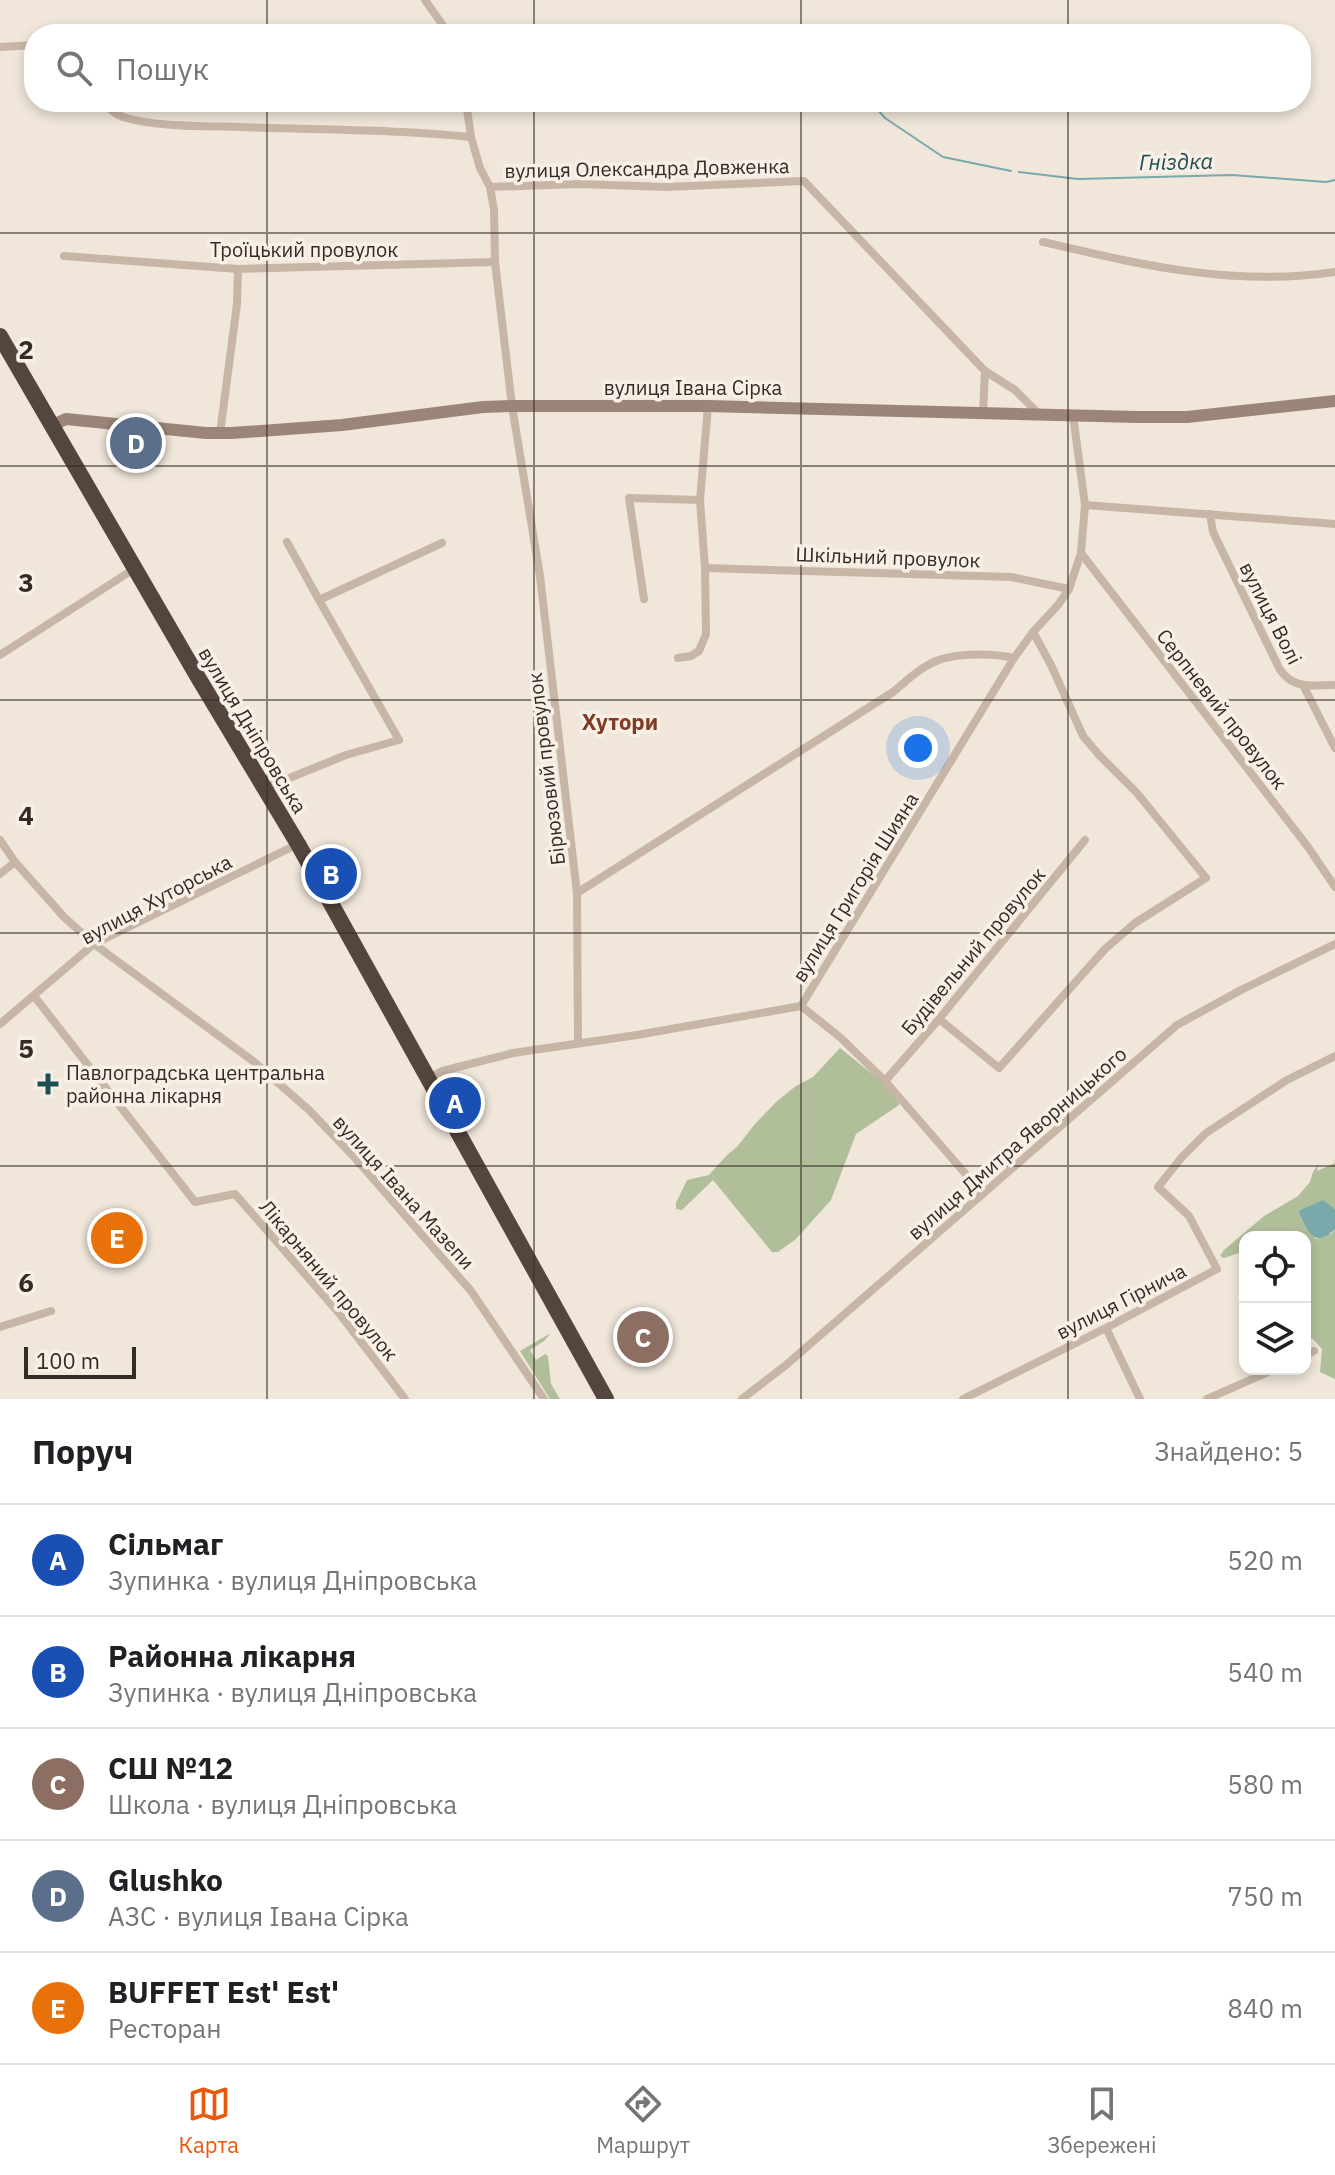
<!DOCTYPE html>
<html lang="uk">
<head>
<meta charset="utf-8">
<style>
	:root { --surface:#fff; --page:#f6f6f6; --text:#202124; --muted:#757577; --line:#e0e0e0; --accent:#ea580c }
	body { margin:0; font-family:"IBM Plex Sans",sans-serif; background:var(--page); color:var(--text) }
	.controls { position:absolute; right:24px; bottom:24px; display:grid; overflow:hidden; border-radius:16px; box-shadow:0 4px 12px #0003 }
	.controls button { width:72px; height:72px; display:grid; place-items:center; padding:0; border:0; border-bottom:2px solid var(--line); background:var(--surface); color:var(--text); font:40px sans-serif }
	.scale { position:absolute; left:24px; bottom:20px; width:112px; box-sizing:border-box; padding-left:8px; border:4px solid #342b27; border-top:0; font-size:22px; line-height:28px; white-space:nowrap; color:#342b27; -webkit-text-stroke:6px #f8f0e6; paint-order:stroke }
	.you { position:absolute; left:918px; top:748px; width:28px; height:28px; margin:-20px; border:6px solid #fff; border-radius:50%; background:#1a73e8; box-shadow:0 0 0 12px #1a73e833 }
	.badge { display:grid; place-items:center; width:52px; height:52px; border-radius:50%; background:var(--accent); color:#fff; font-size:26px; font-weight:700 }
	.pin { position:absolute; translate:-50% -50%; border:4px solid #fff; box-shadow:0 2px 8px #0006 }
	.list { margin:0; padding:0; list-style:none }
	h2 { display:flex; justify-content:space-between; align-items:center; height:104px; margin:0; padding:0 32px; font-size:34px }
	h2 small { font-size:26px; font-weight:400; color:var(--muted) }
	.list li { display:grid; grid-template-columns:52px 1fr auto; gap:24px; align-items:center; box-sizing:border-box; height:112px; padding:0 32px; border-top:2px solid var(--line) }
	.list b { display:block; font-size:30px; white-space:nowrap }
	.list p { margin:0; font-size:26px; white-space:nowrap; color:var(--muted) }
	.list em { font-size:26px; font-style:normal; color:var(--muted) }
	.icon { flex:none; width:44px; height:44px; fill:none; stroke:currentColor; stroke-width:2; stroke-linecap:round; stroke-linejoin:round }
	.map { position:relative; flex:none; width:1335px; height:1399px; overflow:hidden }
	.search { position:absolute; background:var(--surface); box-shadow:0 4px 12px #0003; left:24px; right:24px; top:24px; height:88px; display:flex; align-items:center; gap:20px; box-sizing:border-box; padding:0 28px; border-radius:32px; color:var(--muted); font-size:30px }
	.sheet { height:664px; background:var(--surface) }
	nav { display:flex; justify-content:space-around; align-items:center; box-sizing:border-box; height:112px; border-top:2px solid var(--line); background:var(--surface); font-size:22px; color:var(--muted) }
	nav a { display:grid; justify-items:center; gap:4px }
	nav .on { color:var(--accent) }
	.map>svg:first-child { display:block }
</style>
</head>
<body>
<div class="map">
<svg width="1335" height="1399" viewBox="0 0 1335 1399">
	<rect width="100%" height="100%" fill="#f0e6da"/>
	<g fill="#b1be9a">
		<path d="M840,1048L881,1081L899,1103V1105L856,1134L831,1200L796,1239L778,1252H772L713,1180L682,1210L676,1209V1203L687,1180L709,1175L727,1155L737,1147L755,1124L776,1102L796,1086L813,1077Z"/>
		<path d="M1334,1159L1335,1161V1209L1323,1201L1300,1210L1301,1217L1316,1239L1332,1233L1335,1229V1379L1320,1372L1322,1349L1313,1339L1305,1337V1237H1245V1251L1224,1258L1220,1256L1224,1250L1264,1216L1298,1196L1310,1182L1313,1172L1318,1165L1317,1171L1335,1163Z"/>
		<path d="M551,1333L544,1341L530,1350L536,1360L545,1354L548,1356L551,1384L560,1399H550L520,1351Z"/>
	</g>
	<path fill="#7aa9ac" d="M1323,1200L1335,1209V1229C1315,1249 1308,1232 1299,1213L1300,1210Z"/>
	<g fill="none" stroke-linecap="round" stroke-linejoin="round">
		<g stroke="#7aa9ac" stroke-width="2">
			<path d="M806,27L812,34"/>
			<path d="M871,102L885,118L943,157L1011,171"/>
			<path d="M1019,172L1078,179L1232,175L1326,182L1335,180"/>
		</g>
		<g stroke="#c7b6a6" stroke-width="8">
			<path d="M425,0L449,34"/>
			<path d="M0,47L34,45"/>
			<path d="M104,102C109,108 114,114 123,117C154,127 205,126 239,127C316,130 394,129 471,137L480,168L490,187L578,184L666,187L804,181L985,371L1015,390L1038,413"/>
			<path d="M466,102L471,137"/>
			<path d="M490,187L494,210L495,262L512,406L540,576L577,893L893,692C904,683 915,672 928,665C949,652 991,653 1014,658"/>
			<path d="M1043,242C1142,265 1233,287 1335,272"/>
			<path d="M64,256L238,269L495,262"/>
			<path d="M983,413L985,371"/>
			<path d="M1073,415L1085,505"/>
			<path d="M220,433L237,304L238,269"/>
			<path d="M1210,514L1213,532L1280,670C1295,690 1312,685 1335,685"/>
			<path d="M287,542L319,600L442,543"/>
			<path d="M1081,553L1308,847L1335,887"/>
			<path d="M705,568L1011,577L1069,589"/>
			<path d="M644,599L629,498L700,500"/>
			<path d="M0,655L134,569"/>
			<path d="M678,658L691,656L699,651L706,634L705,568L700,500L708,406"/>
			<path d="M1303,685L1335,748"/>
			<path d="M265,788L346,755L399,740L319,600"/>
			<path d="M0,840L15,862L64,917L94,944L253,1061L309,1110L356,1159L471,1291L544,1399"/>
			<path d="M0,874L15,862"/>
			<path d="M577,893L578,1043"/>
			<path d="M34,996L195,1202L235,1194L339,1313L405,1399"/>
			<path d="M801,1006L841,1038L885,1081L983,1194"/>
			<path d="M939,1019L999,1068L1105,949L1135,923L1206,878L1137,793L1099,755L1083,736L1051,665L1033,632"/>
			<path d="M0,1024L94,944L298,844"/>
			<path d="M427,1079L442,1071L513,1053L637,1035L801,1006L1014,658L1033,632L1058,605L1069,589L1081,553L1085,505L1335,524"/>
			<path d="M885,1081L939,1019L1085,840"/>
			<path d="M0,1327L51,1311"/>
			<path d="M1106,1328L1140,1399"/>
			<path d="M1305,1355L1314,1351"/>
			<path d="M742,1399L786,1365L870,1292L1177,1025L1241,990L1335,944"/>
			<path d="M963,1399L1106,1328L1217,1269L1189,1216L1158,1187L1182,1157L1206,1133L1287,1080L1335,1056"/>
			<path d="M1207,1399L1275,1369"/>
		</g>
		<path stroke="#9b8578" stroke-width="12" d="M53,425L66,419L206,433H232L342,425L483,407L512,406H708L1137,417H1187L1335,401"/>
		<path stroke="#54463e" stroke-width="16" d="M0,336L199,679L298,844L606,1399"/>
	</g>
	<path fill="none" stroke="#342b27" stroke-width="2" stroke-opacity="0.55" d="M267,0V34M534,0V34M801,0V34M1068,0V34M267,102V1399M534,102V1399M801,102V1399M1068,102V1399M0,233H1335M0,466H1335M0,700H1335M0,933H1335M0,1166H1335"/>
	<path fill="#1e4f53" stroke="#f8f0e6" stroke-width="3" d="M44 1072h8v8h8v8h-8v8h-8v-8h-8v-8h8z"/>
	<g text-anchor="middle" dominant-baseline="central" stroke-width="7" stroke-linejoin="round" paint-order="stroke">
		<g font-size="20" fill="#342b27" stroke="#f8f0e6">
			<text transform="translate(647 168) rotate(-1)">вулиця Олександра Довженка</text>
			<text x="304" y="249">Троїцький провулок</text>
			<text x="693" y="387">вулиця Івана Сірка</text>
			<text transform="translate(888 557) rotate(2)">Шкільний провулок</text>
			<text transform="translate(1271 613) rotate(63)">вулиця Волі</text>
			<text transform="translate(1222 709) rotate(52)">Серпневий провулок</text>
			<text transform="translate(253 730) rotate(59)">вулиця Дніпровська</text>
			<text transform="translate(546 769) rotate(-97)">Бірюзовий провулок</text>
			<text transform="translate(855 887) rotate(-58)">вулиця Григорія Шияна</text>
			<text transform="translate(156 899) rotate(-28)">вулиця Хуторська</text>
			<text transform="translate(973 951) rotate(-50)">Будівельний провулок</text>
			<text transform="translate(1017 1143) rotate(-41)">вулиця Дмитра Яворницького</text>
			<text transform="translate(404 1192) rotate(48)">вулиця Івана Мазепи</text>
			<text transform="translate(329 1280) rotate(50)">Лікарняний провулок</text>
			<text transform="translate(1121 1301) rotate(-27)">вулиця Гірнича</text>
		</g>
		<g font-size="20" fill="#342b27" stroke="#f8f0e6" text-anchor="start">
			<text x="66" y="1072">Павлоградська центральна<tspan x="66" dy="23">районна лікарня</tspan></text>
		</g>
		<g font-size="22" font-style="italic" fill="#1e4f53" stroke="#f8f0e6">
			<text transform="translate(1176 161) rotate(-1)">Гніздка</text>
		</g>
		<g font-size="22" font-weight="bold" fill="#7f3b23" stroke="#f8f0e6">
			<text x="620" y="721">Хутори</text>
		</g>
	</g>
	<g font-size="26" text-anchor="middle" font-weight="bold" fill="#342b27" stroke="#f8f0e6" stroke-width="7" stroke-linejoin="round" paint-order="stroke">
		<text x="26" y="359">2</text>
		<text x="26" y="592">3</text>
		<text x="26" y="825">4</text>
		<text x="26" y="1058">5</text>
		<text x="26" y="1292">6</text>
	</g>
</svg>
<div class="controls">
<button><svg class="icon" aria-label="locate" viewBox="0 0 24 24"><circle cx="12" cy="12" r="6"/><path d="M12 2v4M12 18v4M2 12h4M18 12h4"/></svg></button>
<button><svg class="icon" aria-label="layers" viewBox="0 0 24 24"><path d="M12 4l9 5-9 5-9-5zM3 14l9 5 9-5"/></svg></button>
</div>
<div class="scale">100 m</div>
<div class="you"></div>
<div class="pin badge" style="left:455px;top:1103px;background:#1a4fb4">A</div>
<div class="pin badge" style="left:331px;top:874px;background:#1a4fb4">B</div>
<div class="pin badge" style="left:643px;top:1337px;background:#8d6e63">C</div>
<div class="pin badge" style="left:136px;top:443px;background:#5c6f8a">D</div>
<div class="pin badge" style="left:117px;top:1238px;background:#e8710a">E</div>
<div class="search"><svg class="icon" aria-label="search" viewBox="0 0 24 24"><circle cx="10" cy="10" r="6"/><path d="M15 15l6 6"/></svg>Пошук</div>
</div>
<section class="sheet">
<h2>Поруч<small>Знайдено: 5</small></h2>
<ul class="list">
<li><span class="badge" style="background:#1a4fb4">A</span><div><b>Сільмаг</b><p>Зупинка · вулиця Дніпровська</p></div><em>520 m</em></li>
<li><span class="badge" style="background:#1a4fb4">B</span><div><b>Районна лікарня</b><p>Зупинка · вулиця Дніпровська</p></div><em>540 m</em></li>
<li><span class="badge" style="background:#8d6e63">C</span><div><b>СШ №12</b><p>Школа · вулиця Дніпровська</p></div><em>580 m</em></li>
<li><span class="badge" style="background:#5c6f8a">D</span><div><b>Glushko</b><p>АЗС · вулиця Івана Сірка</p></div><em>750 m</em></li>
<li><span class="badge" style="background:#e8710a">E</span><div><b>BUFFET Est' Est'</b><p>Ресторан</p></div><em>840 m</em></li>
</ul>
</section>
<nav>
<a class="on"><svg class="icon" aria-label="map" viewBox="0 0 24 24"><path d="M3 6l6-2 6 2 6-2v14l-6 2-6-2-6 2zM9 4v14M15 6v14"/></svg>Карта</a>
<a><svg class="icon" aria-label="directions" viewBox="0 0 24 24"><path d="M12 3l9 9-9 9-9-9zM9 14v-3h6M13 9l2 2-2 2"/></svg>Маршрут</a>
<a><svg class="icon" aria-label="saved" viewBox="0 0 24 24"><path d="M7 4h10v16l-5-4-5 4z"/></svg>Збережені</a>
</nav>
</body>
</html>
